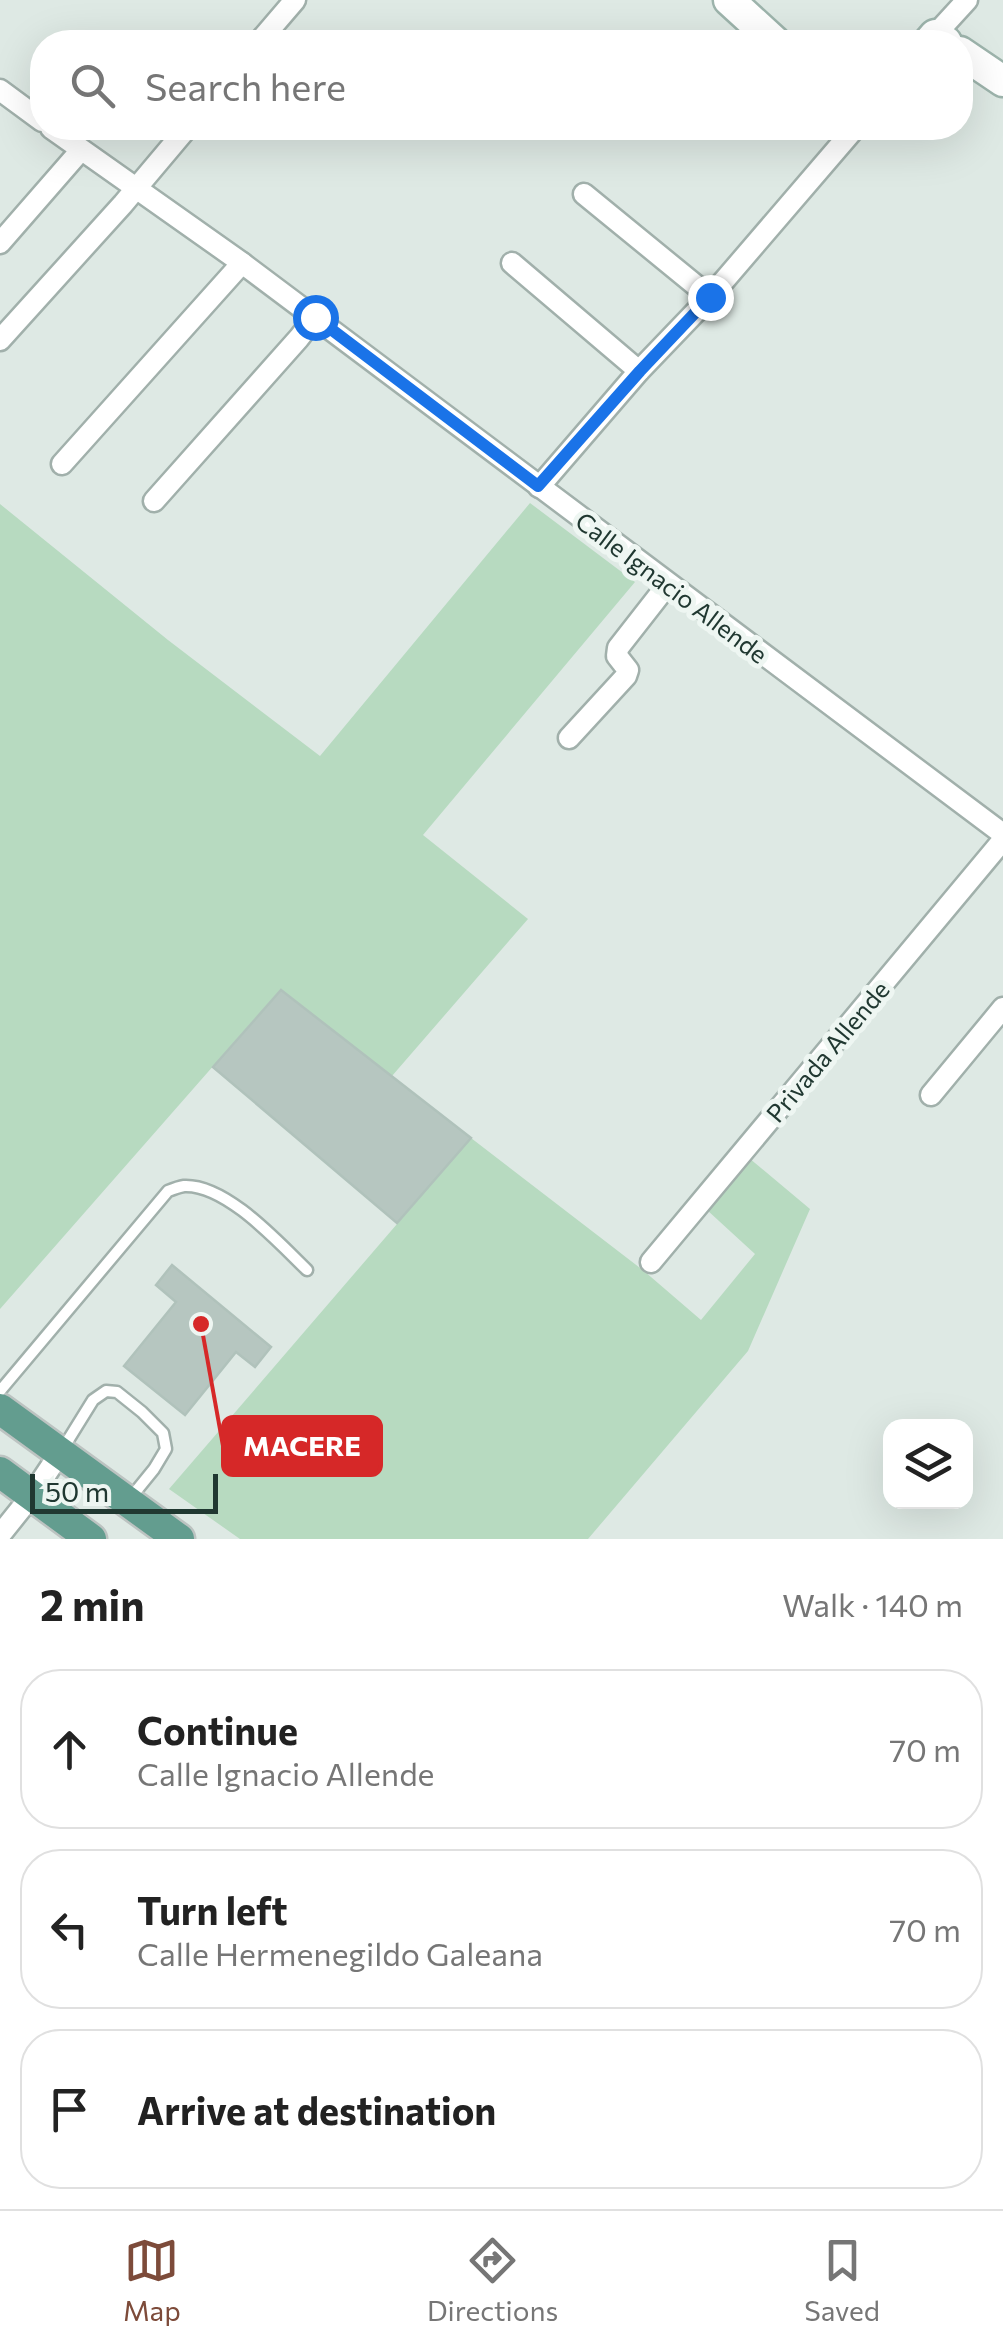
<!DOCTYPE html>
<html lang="en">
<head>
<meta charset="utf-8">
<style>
	:root { --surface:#fff; --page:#f6f6f6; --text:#222; --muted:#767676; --line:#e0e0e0; --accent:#7d4b3a }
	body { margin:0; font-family:Commissioner,sans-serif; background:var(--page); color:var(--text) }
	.controls { position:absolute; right:30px; bottom:30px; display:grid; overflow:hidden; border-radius:20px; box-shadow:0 10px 40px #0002 }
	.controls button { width:90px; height:90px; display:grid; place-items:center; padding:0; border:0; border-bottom:2px solid var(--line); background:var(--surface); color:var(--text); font:50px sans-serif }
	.scale { position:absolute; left:30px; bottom:25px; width:188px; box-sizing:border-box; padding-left:10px; border:5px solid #203831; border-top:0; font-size:28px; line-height:35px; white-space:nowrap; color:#203831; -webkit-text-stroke:8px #eef6f2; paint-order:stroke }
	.stop { position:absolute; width:30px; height:30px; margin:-22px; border:8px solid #1a73e8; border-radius:50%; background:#fff }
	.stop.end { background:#1a73e8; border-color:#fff; box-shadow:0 2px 10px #0008 }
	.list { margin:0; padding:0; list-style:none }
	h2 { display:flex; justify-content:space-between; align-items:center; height:130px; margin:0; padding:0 40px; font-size:42px }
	h2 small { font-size:32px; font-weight:400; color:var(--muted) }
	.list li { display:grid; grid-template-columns:65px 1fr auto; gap:30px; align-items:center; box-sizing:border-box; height:160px; margin:0 20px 20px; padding:0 20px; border:2px solid var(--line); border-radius:40px }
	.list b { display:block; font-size:38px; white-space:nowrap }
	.list p { margin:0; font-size:32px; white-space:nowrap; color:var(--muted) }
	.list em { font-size:32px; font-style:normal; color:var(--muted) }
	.icon { flex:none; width:55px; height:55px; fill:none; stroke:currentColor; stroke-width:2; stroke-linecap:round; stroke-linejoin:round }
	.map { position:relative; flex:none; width:1003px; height:1539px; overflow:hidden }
	.search { position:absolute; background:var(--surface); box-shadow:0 10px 40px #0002; left:30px; right:30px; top:30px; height:110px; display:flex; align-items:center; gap:25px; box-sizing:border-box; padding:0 35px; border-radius:40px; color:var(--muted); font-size:38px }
	.sheet { height:670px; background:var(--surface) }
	nav { display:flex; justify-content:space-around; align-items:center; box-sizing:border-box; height:140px; border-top:2px solid var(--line); background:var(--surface); font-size:28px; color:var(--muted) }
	nav a { display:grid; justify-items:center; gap:5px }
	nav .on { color:var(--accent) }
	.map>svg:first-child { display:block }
</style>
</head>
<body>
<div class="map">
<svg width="1003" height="1539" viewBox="0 0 1003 1539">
	<rect width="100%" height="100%" fill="#dee9e4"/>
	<g fill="#b7dac0">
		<path d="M530,503L635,582L423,835L528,919L392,1076L280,990L0,1309V504L168,640L320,756Z"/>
		<path d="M471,1138L644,1271L701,1320L755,1254L707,1210L749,1158L810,1209L748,1351L588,1539H240L169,1489Z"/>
	</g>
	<g fill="#b6c6c0" stroke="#b0c2bb" stroke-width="2.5">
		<path d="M281,990L471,1138L397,1223L213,1067Z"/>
		<path d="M172,1265L271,1347L255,1367L236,1352L185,1415L124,1366L176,1302L156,1285Z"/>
	</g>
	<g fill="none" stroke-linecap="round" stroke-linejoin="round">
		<defs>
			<g id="lane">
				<path d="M0,1391L168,1191C173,1189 178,1187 184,1186C226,1184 278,1242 307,1270"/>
				<path d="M62,1450L93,1400L106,1391L117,1392L142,1412L163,1433L166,1449L154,1469L128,1501"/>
			</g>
			<g id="street">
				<path d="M935,35L967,0"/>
				<path d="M259,42L295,0"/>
				<path d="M0,90L42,121"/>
				<path d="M51,128L242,263L1003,834"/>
				<path d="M584,194L710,297"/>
				<path d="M0,243L81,150"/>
				<path d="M512,263L639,371"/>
				<path d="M0,340L123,204L187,128"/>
				<path d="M62,464L242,263"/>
				<path d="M539,487L639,371L710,297L855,128"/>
				<path d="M154,501L299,338L315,317"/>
				<path d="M569,738L626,676L628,670L617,656L618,648L668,584"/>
				<path d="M931,1095L1003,1008"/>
				<path d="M651,1262L1003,840"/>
				<path d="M0,1535L32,1495L60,1453"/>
			</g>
			<g id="secondary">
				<path d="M729,0L775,42"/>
				<path d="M929,42L935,35L946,42"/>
				<path d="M960,52L1003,81"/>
			</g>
			<g id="primary">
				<path d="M0,1409L179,1539"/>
				<path d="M0,1472L91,1539"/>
			</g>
		</defs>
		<use href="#lane" stroke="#a1b0ab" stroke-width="15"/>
		<use href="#street" stroke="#a1b0ab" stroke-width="25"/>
		<use href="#secondary" stroke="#9db4ac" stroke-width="35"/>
		<use href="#primary" stroke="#bcc3c1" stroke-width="35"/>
		<use href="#lane" stroke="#fff" stroke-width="10"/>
		<use href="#street" stroke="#fff" stroke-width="20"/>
		<use href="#secondary" stroke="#fff" stroke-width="30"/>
		<use href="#primary" stroke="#639d8f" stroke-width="30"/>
	</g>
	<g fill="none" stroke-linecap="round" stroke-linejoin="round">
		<path stroke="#1a73e8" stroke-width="12" d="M315,317L538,486L640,371L710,297"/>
	</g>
	<g text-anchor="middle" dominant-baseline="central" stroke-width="10" stroke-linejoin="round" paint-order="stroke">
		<g font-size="25" fill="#203831" stroke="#eef6f2">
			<text transform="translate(672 587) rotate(37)">Calle Ignacio Allende</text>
			<text transform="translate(827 1051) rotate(-50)">Privada Allende</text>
		</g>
	</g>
	<path fill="none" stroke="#d62828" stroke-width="4" d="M201 1324L223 1446"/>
	<circle fill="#d62828" stroke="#eef6f2" stroke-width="4" cx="201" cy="1324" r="10"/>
	<rect fill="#d62828" stroke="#d62828" stroke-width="4" x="223" y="1417" width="158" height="58" rx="10"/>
	<g font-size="28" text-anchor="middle" font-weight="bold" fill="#fff">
		<text x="302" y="1456">MACERE</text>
	</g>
</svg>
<div class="controls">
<button><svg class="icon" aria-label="layers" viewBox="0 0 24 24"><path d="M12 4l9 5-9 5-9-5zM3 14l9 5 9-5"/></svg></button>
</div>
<div class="scale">50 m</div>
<div class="stop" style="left:315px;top:317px"></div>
<div class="stop end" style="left:710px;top:297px"></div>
<div class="search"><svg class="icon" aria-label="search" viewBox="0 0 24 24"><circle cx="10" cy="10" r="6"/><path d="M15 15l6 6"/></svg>Search here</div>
</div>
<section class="sheet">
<h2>2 min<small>Walk · 140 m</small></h2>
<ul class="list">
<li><svg class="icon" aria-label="ahead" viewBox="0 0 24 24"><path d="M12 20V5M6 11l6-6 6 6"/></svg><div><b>Continue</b><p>Calle Ignacio Allende</p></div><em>70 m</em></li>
<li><svg class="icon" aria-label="left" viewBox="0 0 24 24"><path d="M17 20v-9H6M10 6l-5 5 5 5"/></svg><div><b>Turn left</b><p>Calle Hermenegildo Galeana</p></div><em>70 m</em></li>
<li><svg class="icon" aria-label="arrive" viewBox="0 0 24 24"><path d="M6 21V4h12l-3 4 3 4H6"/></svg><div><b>Arrive at destination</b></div></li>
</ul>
</section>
<nav>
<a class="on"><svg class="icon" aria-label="map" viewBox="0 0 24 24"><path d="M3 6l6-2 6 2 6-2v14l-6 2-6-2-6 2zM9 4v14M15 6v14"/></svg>Map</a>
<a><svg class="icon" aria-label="directions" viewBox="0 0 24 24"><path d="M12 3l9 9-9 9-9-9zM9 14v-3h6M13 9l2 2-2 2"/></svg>Directions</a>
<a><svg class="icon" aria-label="saved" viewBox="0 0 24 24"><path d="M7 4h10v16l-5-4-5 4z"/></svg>Saved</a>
</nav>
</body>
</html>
